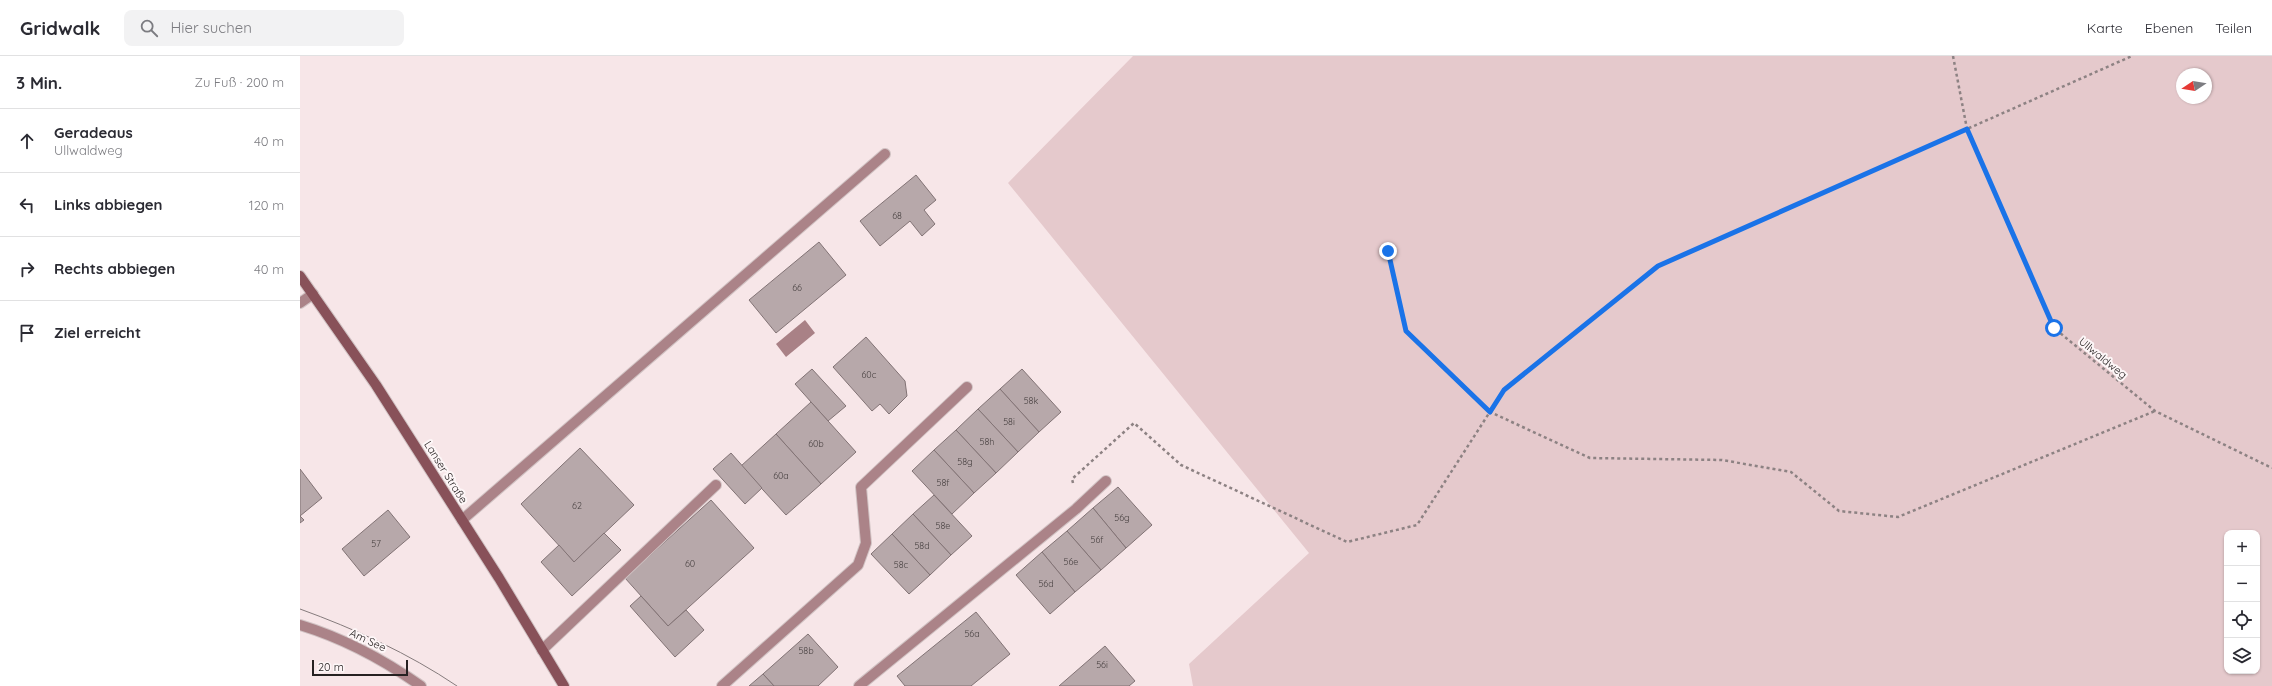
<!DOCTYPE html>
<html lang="de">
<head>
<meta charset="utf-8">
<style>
	:root { --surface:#fff; --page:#f2f2f3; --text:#2b2b33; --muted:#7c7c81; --line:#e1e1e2 }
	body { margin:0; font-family:Quicksand,sans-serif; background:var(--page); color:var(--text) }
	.controls { position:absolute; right:12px; bottom:12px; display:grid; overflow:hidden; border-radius:8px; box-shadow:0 1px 3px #0004 }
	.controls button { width:36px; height:36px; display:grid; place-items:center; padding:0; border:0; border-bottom:1px solid var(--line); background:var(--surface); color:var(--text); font:20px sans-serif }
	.compass { position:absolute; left:1876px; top:12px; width:36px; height:36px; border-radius:50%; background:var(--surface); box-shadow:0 1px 3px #0004; rotate:258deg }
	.scale { position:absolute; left:12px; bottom:10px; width:96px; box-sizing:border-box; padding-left:4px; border:2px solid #262121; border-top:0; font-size:11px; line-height:14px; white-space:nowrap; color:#262121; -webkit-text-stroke:3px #fdf6f7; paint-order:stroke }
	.stop { position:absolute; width:12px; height:12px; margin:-9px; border:3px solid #1a73e8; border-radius:50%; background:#fff }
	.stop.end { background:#1a73e8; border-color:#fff; box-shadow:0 1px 4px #0008 }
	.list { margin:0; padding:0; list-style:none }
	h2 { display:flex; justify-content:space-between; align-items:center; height:52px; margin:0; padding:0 16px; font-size:17px }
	h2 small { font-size:13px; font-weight:400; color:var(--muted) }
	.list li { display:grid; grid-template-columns:26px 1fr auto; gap:12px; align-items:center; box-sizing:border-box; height:64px; padding:0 16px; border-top:1px solid var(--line) }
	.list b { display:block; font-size:15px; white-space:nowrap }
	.list p { margin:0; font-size:13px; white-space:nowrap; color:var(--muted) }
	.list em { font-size:13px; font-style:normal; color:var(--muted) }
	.icon { flex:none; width:22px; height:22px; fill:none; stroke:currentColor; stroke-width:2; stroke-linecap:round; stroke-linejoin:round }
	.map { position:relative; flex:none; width:1972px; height:630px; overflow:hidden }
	header { display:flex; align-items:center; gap:24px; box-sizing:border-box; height:56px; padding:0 20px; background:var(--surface); border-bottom:1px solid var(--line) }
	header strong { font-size:19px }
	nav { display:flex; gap:22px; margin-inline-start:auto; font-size:14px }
	.search { width:280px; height:36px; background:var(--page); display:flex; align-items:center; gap:10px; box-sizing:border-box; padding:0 14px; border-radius:8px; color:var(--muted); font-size:15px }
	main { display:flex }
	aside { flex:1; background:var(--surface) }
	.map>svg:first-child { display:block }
</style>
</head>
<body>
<header>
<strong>Gridwalk</strong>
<div class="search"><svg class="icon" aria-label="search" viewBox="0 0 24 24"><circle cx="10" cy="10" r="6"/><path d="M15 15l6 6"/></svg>Hier suchen</div>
<nav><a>Karte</a><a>Ebenen</a><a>Teilen</a></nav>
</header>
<main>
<aside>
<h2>3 Min.<small>Zu Fuß · 200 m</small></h2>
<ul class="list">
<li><svg class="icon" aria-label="ahead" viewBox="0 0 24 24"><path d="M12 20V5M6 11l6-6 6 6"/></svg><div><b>Geradeaus</b><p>Ullwaldweg</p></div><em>40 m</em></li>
<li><svg class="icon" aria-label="left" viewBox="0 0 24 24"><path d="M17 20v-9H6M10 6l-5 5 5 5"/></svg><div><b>Links abbiegen</b></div><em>120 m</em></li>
<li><svg class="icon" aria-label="right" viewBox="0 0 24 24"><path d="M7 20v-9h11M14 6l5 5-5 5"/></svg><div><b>Rechts abbiegen</b></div><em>40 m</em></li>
<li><svg class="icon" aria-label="arrive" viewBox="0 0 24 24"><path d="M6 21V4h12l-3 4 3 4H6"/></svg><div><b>Ziel erreicht</b></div></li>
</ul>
</aside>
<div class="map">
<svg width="1972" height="630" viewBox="0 0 1972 630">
	<rect width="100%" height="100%" fill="#f7e6e8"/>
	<path fill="#e5c9cc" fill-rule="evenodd" d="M833,0H1972V630H893L889,608L1009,497L708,127ZM1882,18H1906V42H1882ZM1927,477H1957V615H1927Z"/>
	<path fill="#a98186" d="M505,264L515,277L486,301L476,288Z"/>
	<g fill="#b7a8aa" stroke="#827375">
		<path d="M616,119L636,144L624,154L635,168L622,180L610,165L580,190L560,165Z"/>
		<path d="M519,186L546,219L476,277L449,244Z"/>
		<path d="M566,281L605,325L607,340L589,358L580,348L572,355L533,311Z"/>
		<path d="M512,313L546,350L528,365L495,328Z"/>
		<path d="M722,313L761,356L739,376L700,333Z"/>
		<path d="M700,333L739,376L718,396L678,353Z"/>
		<path d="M511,346L556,396L521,428L476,378Z"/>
		<path d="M678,353L718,396L696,417L656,374Z"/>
		<path d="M656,374L696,417L674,437L634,394Z"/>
		<path d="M476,378L521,428L486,459L441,410Z"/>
		<path d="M280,392L334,449L274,506L221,448Z"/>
		<path d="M634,394L674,437L652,458L612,415Z"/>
		<path d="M431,397L462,432L445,448L413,413Z"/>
		<path d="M0,413L22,442L0,460L4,464L0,467Z"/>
		<path d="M818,431L852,469L826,492L793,452Z"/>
		<path d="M634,439L672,480L651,499L613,458Z"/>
		<path d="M411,444L454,492L368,570L325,522Z"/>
		<path d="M793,452L826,492L801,514L767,475Z"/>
		<path d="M88,454L110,481L64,520L42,493Z"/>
		<path d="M613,458L651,499L630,519L592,478Z"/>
		<path d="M767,475L801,514L775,536L742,496Z"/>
		<path d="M304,477L321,494L272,540L241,506L259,489L274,506Z"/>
		<path d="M592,478L630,519L609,538L571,498Z"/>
		<path d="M742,496L775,536L750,558L716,519Z"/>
		<path d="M341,540L368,570L386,554L404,574L375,601L330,550Z"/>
		<path d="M676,556L710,598L671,630H605L597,620Z"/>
		<path d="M508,578L538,611L518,630H474L463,618Z"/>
		<path d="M805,590L835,625L829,630H759Z"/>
		<path d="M463,618L474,630H449Z"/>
	</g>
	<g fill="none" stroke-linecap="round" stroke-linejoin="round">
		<defs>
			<g id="lane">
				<path d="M0,247L13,238"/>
				<path d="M162,464L585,98"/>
				<path d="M242,594L416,429"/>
				<path d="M422,630L558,509L566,487L561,431L667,331"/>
				<path d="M559,630L776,453L806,425"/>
			</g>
			<path id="street" d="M0,569C43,582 84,604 121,630"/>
			<path id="secondary" d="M0,220L76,329L199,522L264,630"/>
		</defs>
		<use href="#lane" stroke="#d1c3c4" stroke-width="12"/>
		<use href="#street" stroke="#d1c3c4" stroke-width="12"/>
		<use href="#secondary" stroke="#d1c3c4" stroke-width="12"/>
		<g stroke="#8d8283" stroke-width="2.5" stroke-dasharray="3 3" stroke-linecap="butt">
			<path d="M1653,0L1667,73L1754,272L1855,355L1972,412"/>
			<path d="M1088,195L1106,275L1190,356L1290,402L1422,404L1491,416L1539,455L1598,461L1855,355"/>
			<path d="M773,427L772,423L834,367L881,409L1047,486L1117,469L1204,334L1357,210L1832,0"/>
		</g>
		<use href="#lane" stroke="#ab8388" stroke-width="10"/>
		<use href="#street" stroke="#ab8388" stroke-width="10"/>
		<use href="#secondary" stroke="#885159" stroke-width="10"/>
		<path stroke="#857b7c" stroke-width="1" d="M0,553C55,573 108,597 157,630"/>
	</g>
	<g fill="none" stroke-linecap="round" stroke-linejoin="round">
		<path stroke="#1a73e8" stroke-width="5" d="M1088,195L1106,275L1190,356L1204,334L1358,210L1667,73L1754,272"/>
	</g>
	<g text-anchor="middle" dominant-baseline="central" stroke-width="4" stroke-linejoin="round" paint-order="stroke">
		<g font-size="9" fill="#4a4343">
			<text x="597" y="159">68</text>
			<text x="497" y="231">66</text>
			<text x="569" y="318">60c</text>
			<text x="731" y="344">58k</text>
			<text x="709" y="365">58i</text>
			<text x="687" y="385">58h</text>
			<text x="516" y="387">60b</text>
			<text x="665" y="405">58g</text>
			<text x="481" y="419">60a</text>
			<text x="643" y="426">58f</text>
			<text x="277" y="449">62</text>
			<text x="822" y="461">56g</text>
			<text x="643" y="469">58e</text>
			<text x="797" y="483">56f</text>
			<text x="76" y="487">57</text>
			<text x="622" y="489">58d</text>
			<text x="771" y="505">56e</text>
			<text x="390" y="507">60</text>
			<text x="601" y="508">58c</text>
			<text x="746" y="527">56d</text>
			<text x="672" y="577">56a</text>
			<text x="506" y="594">58b</text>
			<text x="802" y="608">56i</text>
		</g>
		<g font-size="11" fill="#262121" stroke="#fdf6f7">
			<text transform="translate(1803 302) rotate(39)">Ullwaldweg</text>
			<text transform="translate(146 416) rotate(58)">Lanser Straße</text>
			<text transform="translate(68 584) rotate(25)">Am See</text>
		</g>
	</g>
</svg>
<div class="controls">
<button>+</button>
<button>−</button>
<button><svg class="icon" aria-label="locate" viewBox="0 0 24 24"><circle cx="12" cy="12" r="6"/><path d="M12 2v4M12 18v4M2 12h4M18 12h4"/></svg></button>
<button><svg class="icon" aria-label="layers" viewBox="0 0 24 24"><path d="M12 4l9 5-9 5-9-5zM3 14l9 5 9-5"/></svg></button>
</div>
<svg class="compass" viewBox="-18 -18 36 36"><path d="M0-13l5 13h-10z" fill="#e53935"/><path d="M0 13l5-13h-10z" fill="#7c7c81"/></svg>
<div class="scale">20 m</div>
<div class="stop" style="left:1754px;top:272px"></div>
<div class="stop end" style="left:1088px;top:195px"></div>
</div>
</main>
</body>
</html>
